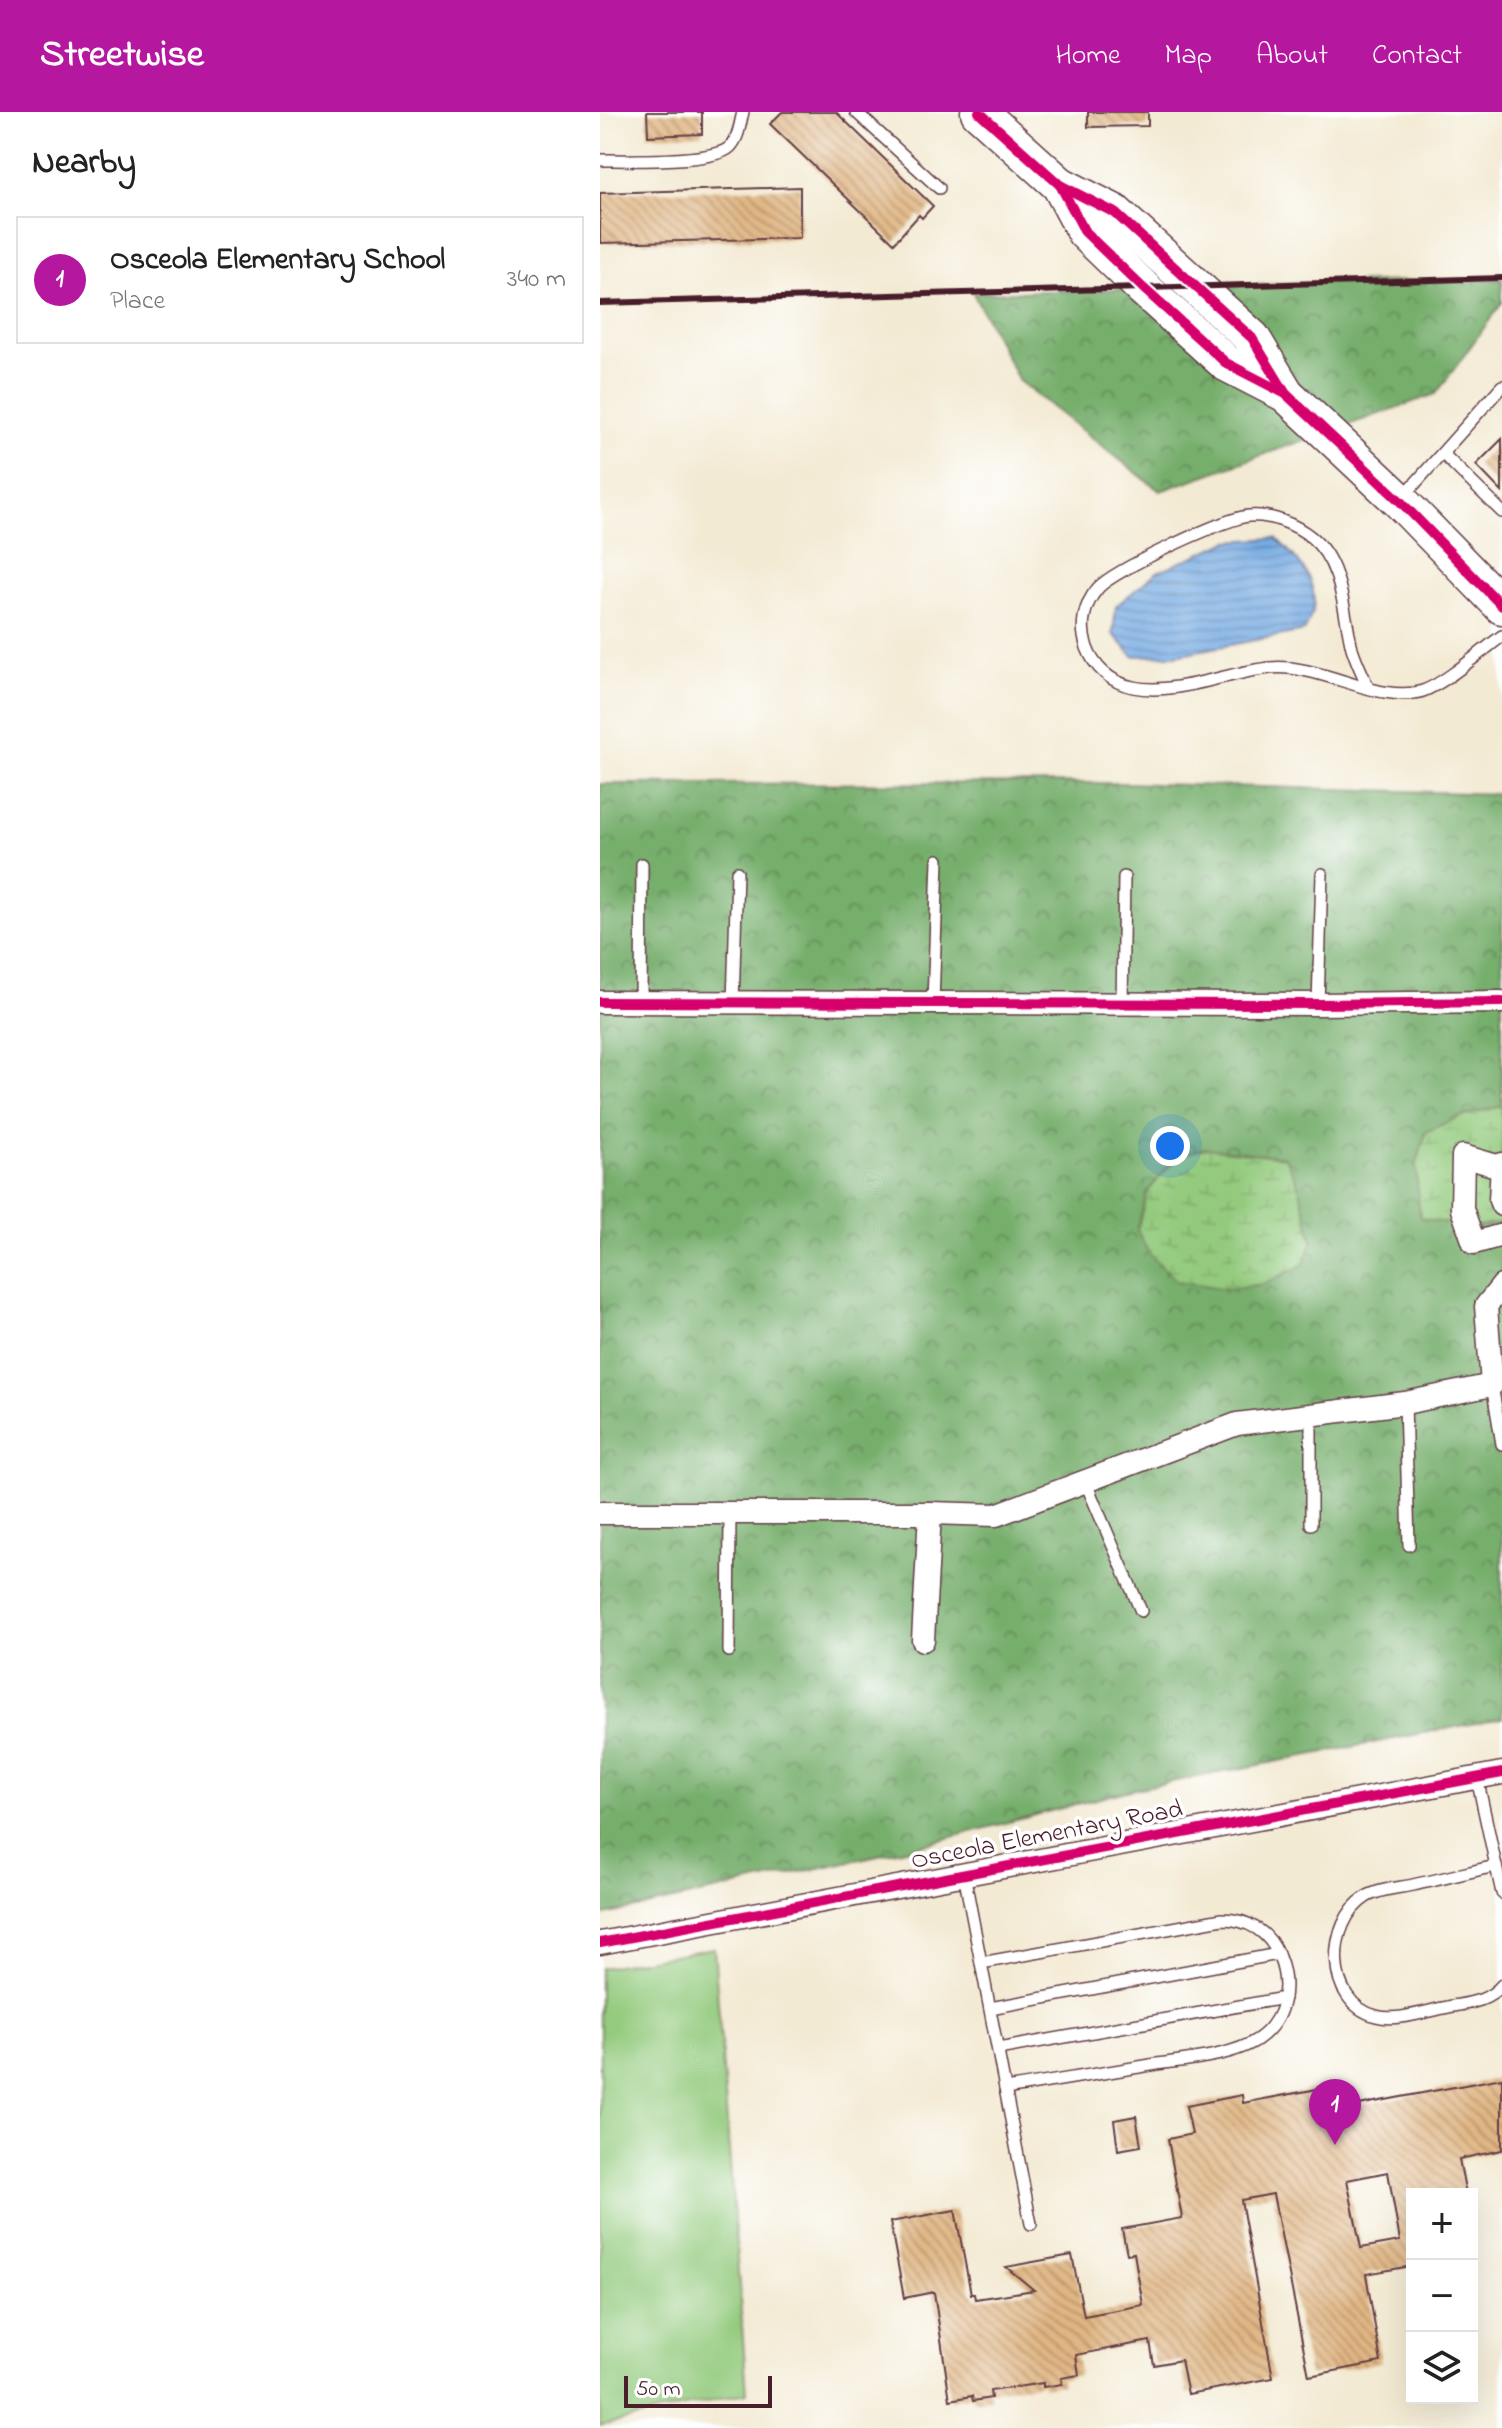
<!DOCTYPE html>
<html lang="en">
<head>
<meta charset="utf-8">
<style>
	:root { --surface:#fff; --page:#f2f2f2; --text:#222; --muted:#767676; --line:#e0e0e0; --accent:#b5179e }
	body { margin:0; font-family:"Indie Flower",sans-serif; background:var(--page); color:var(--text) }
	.controls { position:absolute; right:24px; bottom:24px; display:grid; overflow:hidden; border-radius:0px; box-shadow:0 8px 32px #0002 }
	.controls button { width:72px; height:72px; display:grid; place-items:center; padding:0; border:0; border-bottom:2px solid var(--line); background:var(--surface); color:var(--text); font:40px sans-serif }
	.scale { position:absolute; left:24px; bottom:20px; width:148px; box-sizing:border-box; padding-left:8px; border:4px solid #4a1f2b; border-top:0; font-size:22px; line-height:28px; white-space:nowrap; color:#4a1f2b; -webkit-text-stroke:6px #fff; paint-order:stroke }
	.you { position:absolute; left:570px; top:1034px; width:28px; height:28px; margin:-20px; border:6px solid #fff; border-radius:50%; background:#1a73e8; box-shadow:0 0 0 12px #1a73e833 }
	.badge { display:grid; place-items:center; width:52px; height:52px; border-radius:50%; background:var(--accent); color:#fff; font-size:26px; font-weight:700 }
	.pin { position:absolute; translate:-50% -66px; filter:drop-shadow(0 2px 4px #0008) }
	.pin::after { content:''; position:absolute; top:42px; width:28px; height:24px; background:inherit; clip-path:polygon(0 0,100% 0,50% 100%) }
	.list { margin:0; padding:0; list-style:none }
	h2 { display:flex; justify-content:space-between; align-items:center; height:104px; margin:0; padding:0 32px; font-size:34px }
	h2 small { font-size:26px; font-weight:400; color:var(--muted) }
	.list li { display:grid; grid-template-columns:52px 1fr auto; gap:24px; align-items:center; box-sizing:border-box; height:128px; margin:0 16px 16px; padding:0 16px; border:2px solid var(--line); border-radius:0px }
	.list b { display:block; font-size:30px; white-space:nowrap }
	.list p { margin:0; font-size:26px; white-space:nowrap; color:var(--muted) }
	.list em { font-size:26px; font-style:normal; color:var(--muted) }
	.icon { flex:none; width:44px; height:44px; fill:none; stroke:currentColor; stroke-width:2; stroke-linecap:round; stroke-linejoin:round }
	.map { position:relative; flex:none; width:902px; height:2316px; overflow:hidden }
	header { display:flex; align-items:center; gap:48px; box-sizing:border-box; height:112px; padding:0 40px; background:var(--accent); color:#fff }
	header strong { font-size:38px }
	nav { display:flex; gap:44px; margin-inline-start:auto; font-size:28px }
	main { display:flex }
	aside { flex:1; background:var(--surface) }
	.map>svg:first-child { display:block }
</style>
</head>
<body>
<header>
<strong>Streetwise</strong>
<nav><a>Home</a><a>Map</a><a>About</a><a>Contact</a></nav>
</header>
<main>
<aside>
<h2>Nearby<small></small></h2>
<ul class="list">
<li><span class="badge">1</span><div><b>Osceola Elementary School</b><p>Place</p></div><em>340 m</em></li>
</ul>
</aside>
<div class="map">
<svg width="902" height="2316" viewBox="0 0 902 2316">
	<defs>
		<pattern id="forest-crowns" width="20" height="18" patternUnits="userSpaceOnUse" patternTransform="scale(2)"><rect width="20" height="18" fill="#76ae6c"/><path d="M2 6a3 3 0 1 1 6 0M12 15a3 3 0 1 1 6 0" fill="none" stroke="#638d59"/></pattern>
		<pattern id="wetland-marsh" width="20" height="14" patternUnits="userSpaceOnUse" patternTransform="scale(2)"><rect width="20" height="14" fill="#93ca7d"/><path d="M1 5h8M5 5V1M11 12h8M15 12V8" fill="none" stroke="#80ad6c"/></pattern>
		<pattern id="water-rules" width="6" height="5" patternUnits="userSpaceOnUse" patternTransform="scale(2)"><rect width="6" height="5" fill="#75aae2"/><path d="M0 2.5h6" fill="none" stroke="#628ab7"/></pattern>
		<pattern id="building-back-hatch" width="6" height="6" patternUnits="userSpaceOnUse" patternTransform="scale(2)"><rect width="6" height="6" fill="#e0b683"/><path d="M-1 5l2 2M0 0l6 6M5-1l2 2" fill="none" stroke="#b8936b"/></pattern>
	</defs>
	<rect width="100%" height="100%" fill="#fff"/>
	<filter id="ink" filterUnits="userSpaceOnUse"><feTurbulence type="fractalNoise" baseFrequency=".0125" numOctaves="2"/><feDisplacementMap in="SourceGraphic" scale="16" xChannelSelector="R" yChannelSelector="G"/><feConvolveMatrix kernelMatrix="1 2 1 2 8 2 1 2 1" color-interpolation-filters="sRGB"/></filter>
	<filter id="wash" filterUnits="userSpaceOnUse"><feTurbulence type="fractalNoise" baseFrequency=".006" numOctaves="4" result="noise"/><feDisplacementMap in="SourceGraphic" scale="32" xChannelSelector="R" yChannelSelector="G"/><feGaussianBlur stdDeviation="1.8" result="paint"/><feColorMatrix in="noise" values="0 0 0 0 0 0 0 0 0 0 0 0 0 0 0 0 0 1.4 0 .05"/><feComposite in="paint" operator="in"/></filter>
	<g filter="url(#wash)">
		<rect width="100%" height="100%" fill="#f3ead3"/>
		<g fill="url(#forest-crowns)" stroke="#60664c" stroke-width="2" fill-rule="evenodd">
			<path d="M902,167V191L836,282L739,316L610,174Z"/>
			<path d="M529,177L678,289L716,324L560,379L419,269L373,181Z"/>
			<path d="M524,671L902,682V994L856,1006L870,1116L902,1111V1606L534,1677L310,1736L0,1804V672ZM605,1037L685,1045L699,1075L712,1129L703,1152L664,1172L578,1044Z"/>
		</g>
		<g fill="url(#wetland-marsh)" stroke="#6e7454" stroke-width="2">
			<path d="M902,994V1111L870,1116L820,1106L816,1055L826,1020L856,1006Z"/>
			<path d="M605,1036L685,1045L699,1075L713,1129L703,1153L664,1172L628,1177L577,1169L549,1142L537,1118L548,1079L578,1044Z"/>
		</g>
		<path fill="#93ca7d" stroke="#6e7454" stroke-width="2" d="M114,1836L147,2281L0,2314V1856Z"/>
		<path fill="url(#water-rules)" stroke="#606486" stroke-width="2" d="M676,426C695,444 716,465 714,494C713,502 707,512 704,519L576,543L533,544L513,522L516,494L557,460L629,429Z"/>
		<g id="blocks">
			<g fill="url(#building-back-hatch)" fill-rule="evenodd">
				<path d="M47,0H102V22L48,24Z"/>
				<path d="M182,0H236L333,94L322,106L319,103L294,131L170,12Z"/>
				<path d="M488,0H548V14L488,15Z"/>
				<path d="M200,75V126L0,131V81Z"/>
				<path d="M902,327V380L876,353Z"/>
				<path d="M902,1966V2038L859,2047L866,2082H812V2154L766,2162L781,2250L709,2264L673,2082L641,2088L673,2266L588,2282L581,2248L554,2253L550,2229L476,2243L479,2263L461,2266L462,2272L443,2275V2271L390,2279L391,2286L373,2289L372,2284L350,2288L334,2180L304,2186L290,2110L355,2098L371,2182H374L375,2187L434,2178L406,2155L472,2143L484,2204L543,2193L534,2141L527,2142L522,2117L582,2106L568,2027L592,2022L586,1994L642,1983L643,1991L744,1972L748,1995ZM788,2060L800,2129L761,2136L747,2068Z"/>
				<path d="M536,2004L541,2034L518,2038L514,2008Z"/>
			</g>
		</g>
	</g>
	<g filter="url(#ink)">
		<use href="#blocks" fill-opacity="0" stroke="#633d44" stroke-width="2"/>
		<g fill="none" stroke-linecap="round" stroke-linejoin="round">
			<defs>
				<g id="service">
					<path d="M256,0L339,76"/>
					<path d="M0,48C26,48 114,51 130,35C139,26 140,11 143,0"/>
					<path d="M843,342L902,400"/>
					<path d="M803,385L902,274"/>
					<path d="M768,575C763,563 756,549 752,536C743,500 743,451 711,425C695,412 670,402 649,404C625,406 514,458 498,476C467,512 488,566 533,575C575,584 628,560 670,556C722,551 778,593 823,579C844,572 883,538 902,524"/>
					<path d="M41,889L42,752"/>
					<path d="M133,891L137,760"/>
					<path d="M333,891L338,748"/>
					<path d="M522,892L524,765"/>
					<path d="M718,892L722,762"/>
					<path d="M892,1273L902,1332"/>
					<path d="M805,1291L809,1433"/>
					<path d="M485,1369L541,1499"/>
					<path d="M711,1412V1304"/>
					<path d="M129,1539L130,1401"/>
					<path d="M877,1666L896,1754"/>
					<path d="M364,1762L431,2112"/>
					<path d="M902,1781L896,1754C869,1760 841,1767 813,1773C799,1776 779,1777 766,1785C726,1810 724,1890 776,1904C798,1910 826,1899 848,1895C869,1891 888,1890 902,1873"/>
					<path d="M381,1851L622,1807C648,1807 670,1820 679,1845C691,1874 685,1908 658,1927C634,1944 586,1948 557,1952C507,1960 456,1969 405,1977"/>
					<path d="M390,1896L678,1842"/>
					<path d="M398,1937L684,1886"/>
				</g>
				<g id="minor">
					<path d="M0,890L718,892L902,890"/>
					<path d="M902,1052L900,1088L902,1093"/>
					<path d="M900,1055L863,1044L862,1097L874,1131L902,1123"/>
					<path d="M0,1401H330L323,1528"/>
					<path d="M330,1401L396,1403L637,1312L805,1291L892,1273L886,1194L902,1174"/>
					<path d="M0,1831L902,1661"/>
				</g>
				<g id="trunk">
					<path d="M379,0L460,73L515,101L652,226L686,282L800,389L902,494"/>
					<path d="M460,73L485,120L543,176L626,251L686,282"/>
				</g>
			</defs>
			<use href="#service" stroke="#633d44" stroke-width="14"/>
			<use href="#minor" stroke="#633d44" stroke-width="25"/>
			<use href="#trunk" stroke="#633d44" stroke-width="39"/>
			<use href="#service" stroke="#fff" stroke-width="11"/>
			<use href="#minor" stroke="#fff" stroke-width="22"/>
			<use href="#trunk" stroke="#fff" stroke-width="36"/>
			<path stroke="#4a1f2b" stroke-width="6" d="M0,191L902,166"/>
			<defs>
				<g id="cycleway">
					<path d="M379,0L460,73L515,101L652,226L686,282L800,389L902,494"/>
					<path d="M460,73L485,120L543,176L626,251L686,282"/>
					<path d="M0,890L718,892L902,890"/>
					<path d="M0,1831L902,1661"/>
				</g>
			</defs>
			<use href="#cycleway" stroke="#fff" stroke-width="15"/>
			<use href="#cycleway" stroke="#d6006c" stroke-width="10"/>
		</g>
	</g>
	<g text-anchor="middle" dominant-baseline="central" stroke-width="7" stroke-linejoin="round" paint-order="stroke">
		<g font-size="26" fill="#4a1f2b" stroke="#fff">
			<text transform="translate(447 1724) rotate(-11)">Osceola Elementary Road</text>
		</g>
	</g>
</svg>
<div class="controls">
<button>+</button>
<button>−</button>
<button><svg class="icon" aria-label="layers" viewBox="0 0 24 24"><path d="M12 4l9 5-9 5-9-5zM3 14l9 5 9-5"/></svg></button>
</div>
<div class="scale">50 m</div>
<div class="you"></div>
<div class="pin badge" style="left:735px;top:2033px">1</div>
</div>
</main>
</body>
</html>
